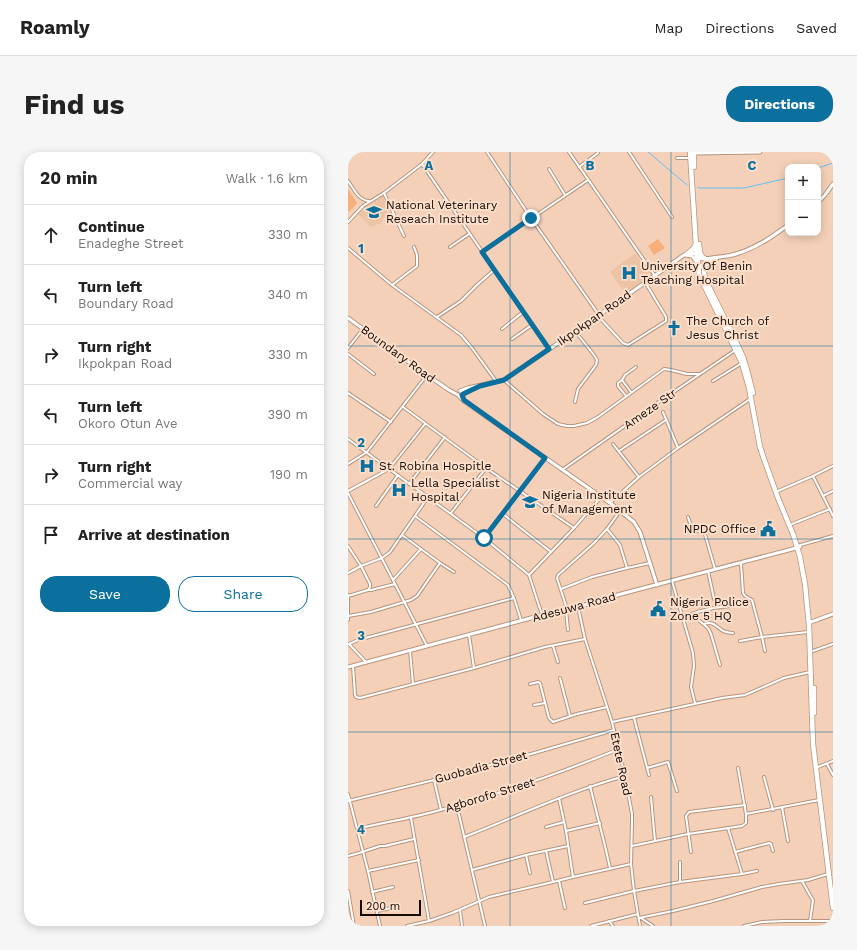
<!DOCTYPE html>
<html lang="en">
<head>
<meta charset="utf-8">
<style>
	:root { --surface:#fff; --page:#f6f6f6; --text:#222; --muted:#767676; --line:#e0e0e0; --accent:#0b709d }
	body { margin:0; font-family:"Work Sans",sans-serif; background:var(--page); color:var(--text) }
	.controls { position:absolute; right:12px; top:12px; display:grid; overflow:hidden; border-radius:8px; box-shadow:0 2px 10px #0003 }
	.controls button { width:36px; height:36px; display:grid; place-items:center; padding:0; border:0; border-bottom:1px solid var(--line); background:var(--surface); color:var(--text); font:20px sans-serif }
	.scale { position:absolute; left:12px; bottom:10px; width:61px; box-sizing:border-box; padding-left:4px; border:2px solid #150903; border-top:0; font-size:11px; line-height:14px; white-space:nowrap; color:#150903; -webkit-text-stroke:3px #fcdfcb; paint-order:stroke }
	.stop { position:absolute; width:12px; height:12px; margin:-9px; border:3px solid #0b709d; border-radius:50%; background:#fff }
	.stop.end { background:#0b709d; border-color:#fff; box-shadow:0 1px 4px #0008 }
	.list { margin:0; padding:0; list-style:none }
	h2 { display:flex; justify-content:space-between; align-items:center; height:52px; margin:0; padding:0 16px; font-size:17px }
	h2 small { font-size:13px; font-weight:400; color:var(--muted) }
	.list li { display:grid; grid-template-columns:26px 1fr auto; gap:12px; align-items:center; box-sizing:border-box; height:60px; padding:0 16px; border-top:1px solid var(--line) }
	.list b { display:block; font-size:15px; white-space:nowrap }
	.list p { margin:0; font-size:13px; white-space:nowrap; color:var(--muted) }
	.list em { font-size:13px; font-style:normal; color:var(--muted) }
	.actions { display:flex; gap:8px; padding:12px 16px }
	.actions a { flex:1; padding:9px 0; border:1px solid var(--accent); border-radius:16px; text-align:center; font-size:14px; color:var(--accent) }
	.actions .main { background:var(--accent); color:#fff }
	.icon { flex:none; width:22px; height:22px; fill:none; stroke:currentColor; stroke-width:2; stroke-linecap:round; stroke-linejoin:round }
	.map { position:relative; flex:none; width:485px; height:774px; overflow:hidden; border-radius:16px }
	header { display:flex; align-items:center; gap:24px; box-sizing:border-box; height:56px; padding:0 20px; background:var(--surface); border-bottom:1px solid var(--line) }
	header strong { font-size:19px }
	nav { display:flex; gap:22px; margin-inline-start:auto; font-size:14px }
	.intro { display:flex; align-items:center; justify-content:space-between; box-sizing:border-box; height:96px; padding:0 24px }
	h1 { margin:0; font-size:28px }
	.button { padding:10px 18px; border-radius:16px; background:var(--accent); color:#fff; font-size:14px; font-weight:700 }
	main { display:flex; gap:24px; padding:0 24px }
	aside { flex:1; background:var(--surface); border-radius:16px; box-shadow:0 2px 10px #0003 }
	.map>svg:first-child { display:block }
</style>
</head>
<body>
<header>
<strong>Roamly</strong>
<nav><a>Map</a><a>Directions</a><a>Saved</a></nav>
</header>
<div class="intro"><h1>Find us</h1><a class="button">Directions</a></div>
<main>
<aside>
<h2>20 min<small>Walk · 1.6 km</small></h2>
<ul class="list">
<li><svg class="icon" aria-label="ahead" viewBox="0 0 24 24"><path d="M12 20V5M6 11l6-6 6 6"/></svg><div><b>Continue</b><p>Enadeghe Street</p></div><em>330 m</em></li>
<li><svg class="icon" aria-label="left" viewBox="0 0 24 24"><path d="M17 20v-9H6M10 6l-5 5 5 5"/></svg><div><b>Turn left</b><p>Boundary Road</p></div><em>340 m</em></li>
<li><svg class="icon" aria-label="right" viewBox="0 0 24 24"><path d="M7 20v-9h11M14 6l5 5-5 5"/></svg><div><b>Turn right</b><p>Ikpokpan Road</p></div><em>330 m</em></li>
<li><svg class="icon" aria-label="left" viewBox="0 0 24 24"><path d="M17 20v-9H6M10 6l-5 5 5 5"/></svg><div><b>Turn left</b><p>Okoro Otun Ave</p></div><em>390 m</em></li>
<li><svg class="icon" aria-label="right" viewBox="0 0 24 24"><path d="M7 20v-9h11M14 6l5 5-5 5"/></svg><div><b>Turn right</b><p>Commercial way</p></div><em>190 m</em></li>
<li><svg class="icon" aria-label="arrive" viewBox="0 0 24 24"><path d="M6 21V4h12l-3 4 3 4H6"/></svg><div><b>Arrive at destination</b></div></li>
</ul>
<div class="actions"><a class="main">Save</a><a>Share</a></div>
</aside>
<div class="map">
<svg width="485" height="774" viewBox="0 0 485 774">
	<rect width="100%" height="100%" fill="#f4d0b8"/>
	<g fill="#edc3a6">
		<path d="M35,44L42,55V57L38,62L33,71L23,75L10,62L16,56L24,52Z"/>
		<path d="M287,101L301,121L300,126L277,141L262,120Z"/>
	</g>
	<g fill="#f7af7c">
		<path d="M0,37L9,51L1,60L0,59Z"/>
		<path d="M310,87L317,96L306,103L300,94Z"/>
	</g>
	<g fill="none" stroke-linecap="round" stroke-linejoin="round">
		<g stroke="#63bff3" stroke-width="1">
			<path d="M300,0L339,33"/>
			<path d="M470,16L485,11"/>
			<path d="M350,35L352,36H396L440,26"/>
		</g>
		<defs>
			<g id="street">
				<path d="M139,0L183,66L251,163"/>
				<path d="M221,0L307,124"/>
				<path d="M281,0L324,65"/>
				<path d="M329,6H342"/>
				<path d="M74,12L201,197"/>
				<path d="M231,15L250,1"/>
				<path d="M201,17L217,43"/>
				<path d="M0,29C6,37 10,48 21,49"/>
				<path d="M36,41L56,84"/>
				<path d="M0,70L15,54L36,41L74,12L85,0"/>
				<path d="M102,95L121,82"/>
				<path d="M0,96L44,133L113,183L124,196L148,229"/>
				<path d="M134,100L240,28"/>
				<path d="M44,133L69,114V103L66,95"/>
				<path d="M250,164L275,191L280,193L318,169V165L297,130"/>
				<path d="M89,165L113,149L129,133L146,118"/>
				<path d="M154,177L175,160"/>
				<path d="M164,187L184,173"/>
				<path d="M0,196L15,177"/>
				<path d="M0,202L26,222"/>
				<path d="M156,228L195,262L210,272L219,274H226L239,271L250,265L316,217L323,218L339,222H352"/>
				<path d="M274,228L283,240"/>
				<path d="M365,229L394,211"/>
				<path d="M0,241L43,270"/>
				<path d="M278,244L270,234V231L274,228L277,223L288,215"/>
				<path d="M227,250L230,237L248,213L249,208L246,203L227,179"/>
				<path d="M55,255L138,316L226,376"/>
				<path d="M315,260L330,296"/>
				<path d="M0,287L136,386L181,423L194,463"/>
				<path d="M265,292L291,325"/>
				<path d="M271,299L318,268"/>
				<path d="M0,312L19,300L79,223"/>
				<path d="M214,318L308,252L386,199"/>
				<path d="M465,324L475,344"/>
				<path d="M61,332L97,285"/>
				<path d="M0,339L41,317L77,272"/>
				<path d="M430,339L465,324L485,314"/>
				<path d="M485,339L475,344L485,364"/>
				<path d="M0,341L79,494"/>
				<path d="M262,351L291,325L330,296L402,247"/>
				<path d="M28,354L50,323"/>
				<path d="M103,361L138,316"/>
				<path d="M155,362L203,400"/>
				<path d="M67,364L160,433L166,446L173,468"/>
				<path d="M340,365L345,380L354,378L356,379L367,417"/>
				<path d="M444,372L482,357"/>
				<path d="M259,377L272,393L279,416"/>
				<path d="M54,383L92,411L106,420"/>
				<path d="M136,386L197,306"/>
				<path d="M0,394L13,414L22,432V435L20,438L0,444V443"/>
				<path d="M449,394L485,384"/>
				<path d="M393,411L395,441L397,444L404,448L414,485L417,499"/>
				<path d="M360,419L366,447"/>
				<path d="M0,421L13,414L34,406L42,400L80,345"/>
				<path d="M181,423L226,376L253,345"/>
				<path d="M45,428L73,397"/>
				<path d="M324,429L345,501L346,514L343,535L347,551"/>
				<path d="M213,437L244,425L279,416L302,411"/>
				<path d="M20,438H23L47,432"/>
				<path d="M230,455L237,487L264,570L277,624L284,662V670L283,712L286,739L292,774"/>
				<path d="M219,457L209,426L210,423L245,392L259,377L272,359"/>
				<path d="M218,458L220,478"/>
				<path d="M343,462L360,476L363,482L372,513"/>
				<path d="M0,464L23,460L63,448L69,444L92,411"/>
				<path d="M334,466L349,460L365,456L382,454"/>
				<path d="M0,468V444"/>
				<path d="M356,472C366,469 367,474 375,479C378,480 381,481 385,481"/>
				<path d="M121,483L126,516"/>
				<path d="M392,489L414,485L460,480"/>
				<path d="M1,492L10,488L166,446"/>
				<path d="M1,492L18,510"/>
				<path d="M205,494L210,510"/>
				<path d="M62,499L65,532"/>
				<path d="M465,499L485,492"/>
				<path d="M5,514L7,543L8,545L12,546L126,516L197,495L237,487"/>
				<path d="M212,526L222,564"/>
				<path d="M182,532L190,530L192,531L201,566L205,570L229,562L259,555"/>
				<path d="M186,553L197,551"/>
				<path d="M286,566L301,623"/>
				<path d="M264,570L374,546L397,543L436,526L462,520"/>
				<path d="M479,612L485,623"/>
				<path d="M470,615L485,609"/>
				<path d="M299,616L320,610L329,639"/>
				<path d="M416,625L425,658"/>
				<path d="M86,628L93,658"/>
				<path d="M242,634L257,694L262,716"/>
				<path d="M0,642L20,719L32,774"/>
				<path d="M303,645L307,689"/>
				<path d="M211,646L218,679L225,725"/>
				<path d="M0,649L86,628L176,604L266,578"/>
				<path d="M109,654L137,774"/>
				<path d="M434,655L440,689"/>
				<path d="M398,662L471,648"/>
				<path d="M63,666L81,769"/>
				<path d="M198,675L216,670"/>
				<path d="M9,677C37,670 65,666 92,658C154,642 212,621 271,597"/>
				<path d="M218,679L252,671"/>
				<path d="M116,685C170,664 222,639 277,624"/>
				<path d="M284,694L340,682L394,674L398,671V662L390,616"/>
				<path d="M198,699L205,730"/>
				<path d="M343,700L338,664L341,660L397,653"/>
				<path d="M387,700L421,691L423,692L425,699"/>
				<path d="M178,703L182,721"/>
				<path d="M0,704L11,701L32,694H37L66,687"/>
				<path d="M124,718L178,703L220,694"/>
				<path d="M20,719L71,708"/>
				<path d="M394,722L409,719"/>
				<path d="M211,729L217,756"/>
				<path d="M454,729L463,745L465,748L462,769"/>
				<path d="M332,730V710"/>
				<path d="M0,739L6,774"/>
				<path d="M24,740L45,735"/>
				<path d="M237,751L286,739L332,730L394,722L380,676"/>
				<path d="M112,758L114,774"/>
				<path d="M29,759L48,755"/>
				<path d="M291,766L325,759L365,749L414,735L431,732L460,728L480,722"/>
				<path d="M293,766L305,774"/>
				<path d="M261,769L265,774"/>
				<path d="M59,774L81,769L104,761L141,745L205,730L225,725L283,712"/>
				<path d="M243,774L290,762"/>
				<path d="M396,774L414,770L436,769H485"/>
			</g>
			<g id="secondary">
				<path d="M346,1L412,0"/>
				<path d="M470,50L477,43L485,32"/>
				<path d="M338,103L344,104L349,110"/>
				<path d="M357,107C367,105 378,105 388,102C408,96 424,85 440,73"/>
				<path d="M358,110L369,106"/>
				<path d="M0,166L79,223L101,238L110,243"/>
				<path d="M112,239L120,236L156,228L247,166L336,103L342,101L349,102"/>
				<path d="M114,243L127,236"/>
				<path d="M111,244L116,249L262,351L286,370L292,380L309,433"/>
				<path d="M463,470L485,462"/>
				<path d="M0,515L194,463L230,455L273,442L452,395"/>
			</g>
			<g id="highway">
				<path d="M342,0L349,109"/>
				<path d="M346,0V15"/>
				<path d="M351,92L352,101L355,106"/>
				<path d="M339,102L346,96L348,92"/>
				<circle cx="354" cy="110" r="4.5"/>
				<path d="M350,112L351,123L355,131L394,211L401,236L412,295L416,307L430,346L445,382L452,405L457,432L461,473L465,592L485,756"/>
				<path d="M357,113L356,120L357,127L383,179L395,205L399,218L405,241"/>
				<path d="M466,536V561"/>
			</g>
		</defs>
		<use href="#street" stroke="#b6947d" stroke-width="4"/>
		<use href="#secondary" stroke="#b6947d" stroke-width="5"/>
		<use href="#highway" stroke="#b6947d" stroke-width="6"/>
		<use href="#street" stroke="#fff" stroke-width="2"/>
		<use href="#secondary" stroke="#fff" stroke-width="3"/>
		<use href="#highway" stroke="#fff" stroke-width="4.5"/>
	</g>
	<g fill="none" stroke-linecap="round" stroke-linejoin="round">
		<path stroke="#0b709d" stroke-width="5" d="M136,386L197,306L116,248L114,243L117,241L132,234L156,228L201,197L134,100L183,66"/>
	</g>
	<path fill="none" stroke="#0b709d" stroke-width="1" stroke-opacity="0.55" d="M162,0V774M323,0V774M0,194H485M0,387H485M0,580H485"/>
	<defs>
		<symbol id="university-bare" viewBox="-9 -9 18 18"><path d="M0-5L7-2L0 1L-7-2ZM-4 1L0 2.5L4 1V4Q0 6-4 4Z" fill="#0b709d" stroke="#fcdfcb" stroke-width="2.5" paint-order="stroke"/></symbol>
		<symbol id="hospital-bare" viewBox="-9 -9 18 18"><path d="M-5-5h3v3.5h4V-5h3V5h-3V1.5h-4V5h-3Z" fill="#0b709d" stroke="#fcdfcb" stroke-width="2.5" paint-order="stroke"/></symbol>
		<symbol id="church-bare" viewBox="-9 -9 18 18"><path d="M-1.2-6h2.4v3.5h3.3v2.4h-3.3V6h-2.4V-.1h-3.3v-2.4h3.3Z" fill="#0b709d" stroke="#fcdfcb" stroke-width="2.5" paint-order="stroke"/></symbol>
		<symbol id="civic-bare" viewBox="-9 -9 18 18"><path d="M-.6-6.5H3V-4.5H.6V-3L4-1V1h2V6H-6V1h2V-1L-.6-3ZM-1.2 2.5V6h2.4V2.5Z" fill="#0b709d" stroke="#fcdfcb" stroke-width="2.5" paint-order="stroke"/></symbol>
	</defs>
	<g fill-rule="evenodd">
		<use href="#university-bare" x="15" y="49" width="22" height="22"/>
		<use href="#hospital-bare" x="270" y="110" width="22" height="22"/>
		<use href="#church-bare" x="315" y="165" width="22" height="22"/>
		<use href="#hospital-bare" x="8" y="303" width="22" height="22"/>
		<use href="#hospital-bare" x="40" y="327" width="22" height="22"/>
		<use href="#university-bare" x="171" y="339" width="22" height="22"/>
		<use href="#civic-bare" x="409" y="366" width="22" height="22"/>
		<use href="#civic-bare" x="299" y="446" width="22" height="22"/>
	</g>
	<g text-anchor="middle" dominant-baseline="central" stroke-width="4" stroke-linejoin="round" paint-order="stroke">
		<g font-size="12" fill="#150903" stroke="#fcdfcb" text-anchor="start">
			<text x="38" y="53">National Veterinary<tspan x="38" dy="14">Reseach Institute</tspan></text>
			<text x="293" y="114">University Of Benin<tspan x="293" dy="14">Teaching Hospital</tspan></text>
			<text x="338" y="169">The Church of<tspan x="338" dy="14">Jesus Christ</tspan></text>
			<text x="31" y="314">St. Robina Hospitle</text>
			<text x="63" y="331">Lella Specialist<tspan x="63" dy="14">Hospital</tspan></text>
			<text x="194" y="343">Nigeria Institute<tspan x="194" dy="14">of Management</tspan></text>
			<text x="408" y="377" text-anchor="end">NPDC Office</text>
			<text x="322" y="450">Nigeria Police<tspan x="322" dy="14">Zone 5 HQ</tspan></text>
		</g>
		<g font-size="12" fill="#150903" stroke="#fcdfcb">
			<text transform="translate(246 166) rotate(-35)">Ikpokpan Road</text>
			<text transform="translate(50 202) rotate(36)">Boundary Road</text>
			<text transform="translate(302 257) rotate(-35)">Ameze Str</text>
			<text transform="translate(226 455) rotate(-15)">Adesuwa Road</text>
			<text transform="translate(273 612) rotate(78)">Etete Road</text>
			<text transform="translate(133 615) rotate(-15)">Guobadia Street</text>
			<text transform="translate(142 643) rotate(-17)">Agborofo Street</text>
		</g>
	</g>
	<g font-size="13" text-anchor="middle" font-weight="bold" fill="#0b709d" stroke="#fcdfcb" stroke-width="4" stroke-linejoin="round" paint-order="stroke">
		<text x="81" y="18">A</text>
		<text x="242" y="18">B</text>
		<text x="404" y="18">C</text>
		<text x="13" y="101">1</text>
		<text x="13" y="295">2</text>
		<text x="13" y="488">3</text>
		<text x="13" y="682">4</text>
	</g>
</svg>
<div class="controls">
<button>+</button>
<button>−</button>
</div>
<div class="scale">200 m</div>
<div class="stop" style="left:136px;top:386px"></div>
<div class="stop end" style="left:183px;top:66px"></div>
</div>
</main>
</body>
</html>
